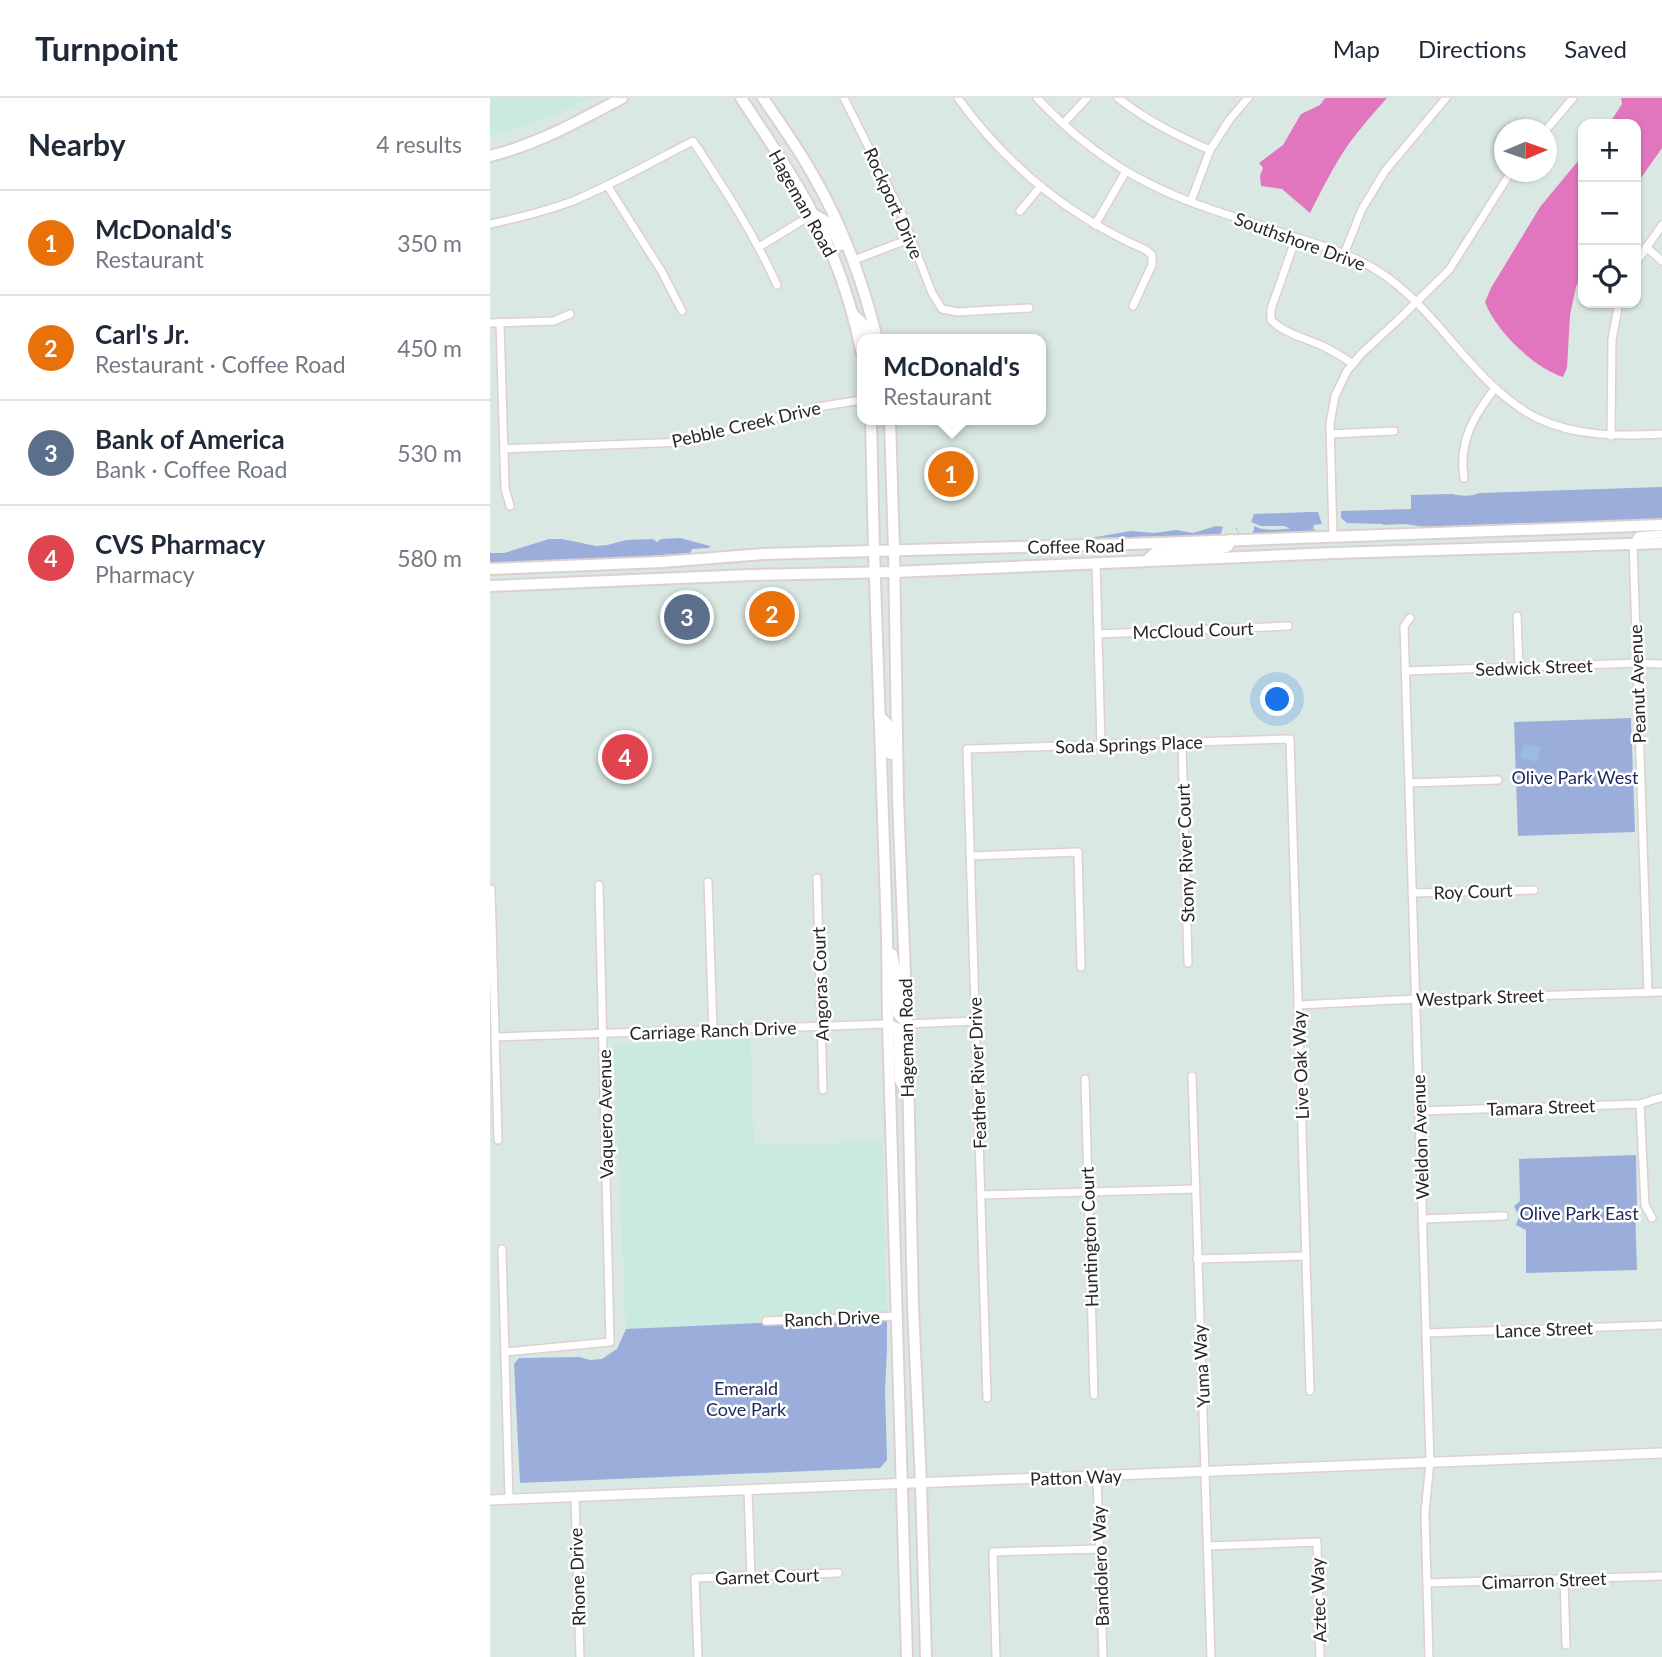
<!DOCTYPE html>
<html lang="en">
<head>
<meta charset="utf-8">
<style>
	:root { --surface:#fff; --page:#f2f2f3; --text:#1f2937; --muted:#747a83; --line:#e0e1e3; --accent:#e7485d }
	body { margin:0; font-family:Lato,sans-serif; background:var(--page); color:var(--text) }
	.controls { position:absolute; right:21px; top:21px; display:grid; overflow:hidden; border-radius:14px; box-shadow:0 2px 5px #0004 }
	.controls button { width:63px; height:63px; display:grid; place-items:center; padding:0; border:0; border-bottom:2px solid var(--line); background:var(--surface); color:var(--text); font:35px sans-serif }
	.compass { position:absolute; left:1004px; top:21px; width:63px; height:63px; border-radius:50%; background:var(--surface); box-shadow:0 2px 5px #0004; rotate:88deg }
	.you { position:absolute; left:788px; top:602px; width:24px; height:24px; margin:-18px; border:5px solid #fff; border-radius:50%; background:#1a73e8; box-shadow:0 0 0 10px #1a73e833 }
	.badge { display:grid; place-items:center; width:46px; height:46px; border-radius:50%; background:var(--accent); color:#fff; font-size:23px; font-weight:700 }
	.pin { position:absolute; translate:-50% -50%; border:4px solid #fff; box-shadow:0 2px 7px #0006 }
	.popup { position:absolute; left:367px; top:236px; width:189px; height:91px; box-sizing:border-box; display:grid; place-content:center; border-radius:14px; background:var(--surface); filter:drop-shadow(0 2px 5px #0005); font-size:23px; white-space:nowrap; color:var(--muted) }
	.popup b { font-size:26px; color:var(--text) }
	.popup::after { content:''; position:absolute; left:50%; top:100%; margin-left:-14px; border:14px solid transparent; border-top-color:var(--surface) }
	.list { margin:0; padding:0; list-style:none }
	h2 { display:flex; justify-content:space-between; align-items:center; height:91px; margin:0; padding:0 28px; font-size:30px }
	h2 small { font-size:23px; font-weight:400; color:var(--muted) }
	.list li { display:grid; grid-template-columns:46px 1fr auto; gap:21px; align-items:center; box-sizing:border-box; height:105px; padding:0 28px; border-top:2px solid var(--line) }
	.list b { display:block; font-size:26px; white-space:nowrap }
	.list p { margin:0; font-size:23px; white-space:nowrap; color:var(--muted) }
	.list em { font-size:23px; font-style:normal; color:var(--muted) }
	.icon { flex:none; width:38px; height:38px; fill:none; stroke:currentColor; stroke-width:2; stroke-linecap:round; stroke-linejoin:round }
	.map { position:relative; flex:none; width:1172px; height:1559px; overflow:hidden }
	header { display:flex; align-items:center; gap:42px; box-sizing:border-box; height:98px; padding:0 35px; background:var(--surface); border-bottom:2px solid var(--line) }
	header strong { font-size:33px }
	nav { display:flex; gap:38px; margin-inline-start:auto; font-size:24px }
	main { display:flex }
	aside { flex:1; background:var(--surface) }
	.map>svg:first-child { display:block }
</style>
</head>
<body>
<header>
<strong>Turnpoint</strong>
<nav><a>Map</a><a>Directions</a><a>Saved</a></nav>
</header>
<main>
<aside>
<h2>Nearby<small>4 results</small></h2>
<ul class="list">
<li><span class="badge" style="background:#e8710a">1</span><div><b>McDonald's</b><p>Restaurant</p></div><em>350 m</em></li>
<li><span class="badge" style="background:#e8710a">2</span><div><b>Carl's Jr.</b><p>Restaurant · Coffee Road</p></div><em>450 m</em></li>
<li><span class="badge" style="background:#5c6f8a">3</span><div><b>Bank of America</b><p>Bank · Coffee Road</p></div><em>530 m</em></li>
<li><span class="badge" style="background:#e0444e">4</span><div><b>CVS Pharmacy</b><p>Pharmacy</p></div><em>580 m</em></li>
</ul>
</aside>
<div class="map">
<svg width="1172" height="1559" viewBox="0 0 1172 1559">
	<rect width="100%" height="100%" fill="#dae8e3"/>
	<g fill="#cae9e1">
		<path d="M0,0H100L46,25L0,38Z"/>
		<path d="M260,941L264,1046L392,1044L397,1219L136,1231L123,946Z"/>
	</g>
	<g fill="#9badda">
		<path d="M1172,389V422L936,429L915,426L893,427V426L857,425L851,420V413L921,411V397L962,396C971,398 980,399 989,395Z"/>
		<path d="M820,414H828L832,426L824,427L823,431L826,432V434L753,436L748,435L746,431L747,428V433L749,435H762L764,432V428C775,434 787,431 800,431L795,428H771L761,424L764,416Z"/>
		<path d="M726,428L733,429L731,435L728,437L600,440L641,433L664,435L686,432L703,435Z"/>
		<path d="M190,440L220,448L219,450L202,451L200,455L131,460L0,465V455H14L59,441H72L106,448L117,447L137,442L163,441L167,444L171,441Z"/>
		<path d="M1141,620L1145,734L1028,738L1024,624Z"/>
		<path d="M1146,1057L1147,1110H1145L1147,1172L1036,1175V1132L1026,1127L1029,1118L1024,1108L1030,1103L1029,1061Z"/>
		<path d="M397,1219V1251L395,1293L397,1362L390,1370L30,1385L24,1266L29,1260L89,1259L100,1262L112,1261L127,1251L136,1231Z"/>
	</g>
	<path fill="#97bee1" d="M1035,645L1051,649L1046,664L1030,659Z"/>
	<g fill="#e176bf">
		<path d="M835,0H897C881,18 865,36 852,56C840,75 830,95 820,115L792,91L771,88L770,78L773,70L769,65L793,47L811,16L830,7Z"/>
		<path d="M1131,0H1172V50L1146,87V26H1119L1132,6Z"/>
		<path d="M1093,57V171L1086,189L1080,217L1077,270L1073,279C1044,270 1005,232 995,204L1001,190L1050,109Z"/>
	</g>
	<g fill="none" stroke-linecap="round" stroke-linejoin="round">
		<defs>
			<g id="minor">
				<path d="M354,0L411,114L442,195L452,211L467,214L539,210"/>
				<path d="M468,0C516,67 580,119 656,152L662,157V167L643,208"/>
				<path d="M547,0C580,35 617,65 660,86C701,107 746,119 790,134C822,145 859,154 888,173C949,211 982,287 1047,320C1087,339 1129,338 1172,336"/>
				<path d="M628,0C656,22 687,38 720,52"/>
				<path d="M573,26L597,0"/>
				<path d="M1056,32L1083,0"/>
				<path d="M117,87L172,174L192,213"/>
				<path d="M701,103L720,52L740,21L758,0"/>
				<path d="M530,113L550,89"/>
				<path d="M0,126C28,120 56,113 83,103C124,86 164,63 203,43C234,90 264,136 287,187"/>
				<path d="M605,127L636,73"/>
				<path d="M806,140L781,211V222C795,236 815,240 833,248C843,253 853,259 863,266"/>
				<path d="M269,149L323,116"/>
				<path d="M1156,149L1172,163"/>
				<path d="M854,156L872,111L895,73L956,0"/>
				<path d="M364,162L422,140"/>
				<path d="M1146,165L1172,127"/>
				<path d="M0,225L64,223L80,216"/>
				<path d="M10,225L15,390L20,408"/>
				<path d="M841,336L904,333"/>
				<path d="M1121,338L1122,241L1129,205"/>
				<path d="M14,351L194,344L327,309L372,302"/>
				<path d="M974,380C968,343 984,318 1005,290"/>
				<path d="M843,438L840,326L845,298L857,273L871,256L908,222L959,172L1021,74"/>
				<path d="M606,465L611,646"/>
				<path d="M1027,518L1029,570"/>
				<path d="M920,520L914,528L940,1364L935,1415L939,1559"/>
				<path d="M608,536L798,528"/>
				<path d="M915,573L1147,565L1172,566"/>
				<path d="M692,644L698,865"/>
				<path d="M919,685L1008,682"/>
				<path d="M481,758L588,754L591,869"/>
				<path d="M327,780L333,992"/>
				<path d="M218,784L223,932"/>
				<path d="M1,791L8,1042"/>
				<path d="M922,795L1044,792"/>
				<path d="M1158,894L1143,446L1148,438L1172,436"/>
				<path d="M808,907L925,901L1172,894"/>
				<path d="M417,926L486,923"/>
				<path d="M5,939L398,926"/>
				<path d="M702,978L721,1559"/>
				<path d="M595,981L604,1297"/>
				<path d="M1150,1006L1155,1107L1162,1120"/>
				<path d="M929,1013L1150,1006L1172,999"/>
				<path d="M491,1097L705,1091"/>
				<path d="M932,1121L1014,1118"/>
				<path d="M12,1151L19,1401"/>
				<path d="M707,1161L816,1158"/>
				<path d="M276,1223L407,1218"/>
				<path d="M936,1235L1172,1227"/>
				<path d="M15,1254L120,1244L109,787"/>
				<path d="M497,1300L477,651L800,641L820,1293"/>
				<path d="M607,1378L613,1559"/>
				<path d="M258,1392L261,1478"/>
				<path d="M85,1399L90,1559"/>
				<path d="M718,1448L827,1444L830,1559"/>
				<path d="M1074,1481L1076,1547"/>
				<path d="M937,1485L1172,1478"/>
				<path d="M208,1559L205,1480L348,1475"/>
				<path d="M506,1559L503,1454L609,1451"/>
			</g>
			<path id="tertiary" d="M0,1402L1172,1355"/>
			<g id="secondary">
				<path d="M251,0C276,38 302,75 322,114C346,158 362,207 372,256"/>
				<path d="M273,0C290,25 308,50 323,77C353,129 373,183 387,241"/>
				<path d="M0,58C48,46 89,23 132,0"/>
				<path d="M325,117L339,125L350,147"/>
				<path d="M364,217L375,228L378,241"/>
				<path d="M381,322L384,453L397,836L398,926L417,1559"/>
				<path d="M400,322L404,452L408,700L417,926L423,1209L431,1385L436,1559"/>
				<path d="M656,463L665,455L730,451L738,448L741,442"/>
				<path d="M0,471L173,464L273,456L640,446L1172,427"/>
				<path d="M0,488L261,477L404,474L844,455L1172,445"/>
				<path d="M389,617L398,627L400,656"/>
				<path d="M402,856L405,871L408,916L417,926"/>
				<path d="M398,926L408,931L410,982L415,993"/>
			</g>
		</defs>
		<use href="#minor" stroke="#dfcfd1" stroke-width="10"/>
		<use href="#tertiary" stroke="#dfcfd1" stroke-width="12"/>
		<use href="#secondary" stroke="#dfcfd1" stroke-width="14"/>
		<use href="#minor" stroke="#fff" stroke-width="7"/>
		<use href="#tertiary" stroke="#fff" stroke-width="9"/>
		<use href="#secondary" stroke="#fff" stroke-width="10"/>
	</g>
	<g text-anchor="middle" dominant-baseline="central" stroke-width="5" stroke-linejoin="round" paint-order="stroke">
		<g font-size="18" fill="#272727" stroke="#fff">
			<text transform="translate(313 105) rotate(61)">Hageman Road</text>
			<text transform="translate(404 105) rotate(66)">Rockport Drive</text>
			<text transform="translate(810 143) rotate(20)">Southshore Drive</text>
			<text transform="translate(256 326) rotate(-13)">Pebble Creek Drive</text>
			<text transform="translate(586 448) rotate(-1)">Coffee Road</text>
			<text transform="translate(703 532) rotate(-2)">McCloud Court</text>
			<text transform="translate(1044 569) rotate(-2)">Sedwick Street</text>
			<text transform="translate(1147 586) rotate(-92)">Peanut Avenue</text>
			<text transform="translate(639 646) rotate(-2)">Soda Springs Place</text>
			<text transform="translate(695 755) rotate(-92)">Stony River Court</text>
			<text transform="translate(983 793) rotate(-2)">Roy Court</text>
			<text transform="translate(330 886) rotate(-92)">Angoras Court</text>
			<text transform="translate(990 899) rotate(-2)">Westpark Street</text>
			<text transform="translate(223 932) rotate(-2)">Carriage Ranch Drive</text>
			<text transform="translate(416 940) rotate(-91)">Hageman Road</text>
			<text transform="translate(810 967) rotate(-92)">Live Oak Way</text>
			<text transform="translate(487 975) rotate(-92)">Feather River Drive</text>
			<text transform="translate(1051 1009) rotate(-2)">Tamara Street</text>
			<text transform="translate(115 1016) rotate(-91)">Vaquero Avenue</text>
			<text transform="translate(930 1039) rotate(-92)">Weldon Avenue</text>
			<text transform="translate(599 1139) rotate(-92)">Huntington Court</text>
			<text transform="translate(342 1220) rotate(-2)">Ranch Drive</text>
			<text transform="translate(1054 1231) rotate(-2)">Lance Street</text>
			<text transform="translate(711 1268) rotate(-93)">Yuma Way</text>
			<text transform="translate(586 1379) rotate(-2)">Patton Way</text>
			<text transform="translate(610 1468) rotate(-92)">Bandolero Way</text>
			<text transform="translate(277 1478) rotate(-2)">Garnet Court</text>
			<text transform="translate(87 1479) rotate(-92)">Rhone Drive</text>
			<text transform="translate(1054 1482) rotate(-2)">Cimarron Street</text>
			<text transform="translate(828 1502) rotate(-92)">Aztec Way</text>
		</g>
		<g font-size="18" fill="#20295c" stroke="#fff">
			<text x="1085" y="679">Olive Park West</text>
			<text x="1089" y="1115">Olive Park East</text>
			<text x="256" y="1290">Emerald<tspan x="256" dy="21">Cove Park</tspan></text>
		</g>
	</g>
</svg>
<div class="controls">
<button>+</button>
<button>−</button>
<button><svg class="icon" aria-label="locate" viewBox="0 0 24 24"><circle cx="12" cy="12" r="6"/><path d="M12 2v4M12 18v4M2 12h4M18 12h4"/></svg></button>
</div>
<svg class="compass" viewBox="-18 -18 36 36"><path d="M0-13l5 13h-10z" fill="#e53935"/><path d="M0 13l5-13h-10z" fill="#747a83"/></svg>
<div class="you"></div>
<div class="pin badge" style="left:461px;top:376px;background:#e8710a">1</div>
<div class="popup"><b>McDonald's</b>Restaurant</div>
<div class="pin badge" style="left:282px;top:516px;background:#e8710a">2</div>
<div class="pin badge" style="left:197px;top:519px;background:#5c6f8a">3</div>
<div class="pin badge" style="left:135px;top:659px;background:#e0444e">4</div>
</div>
</main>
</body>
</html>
